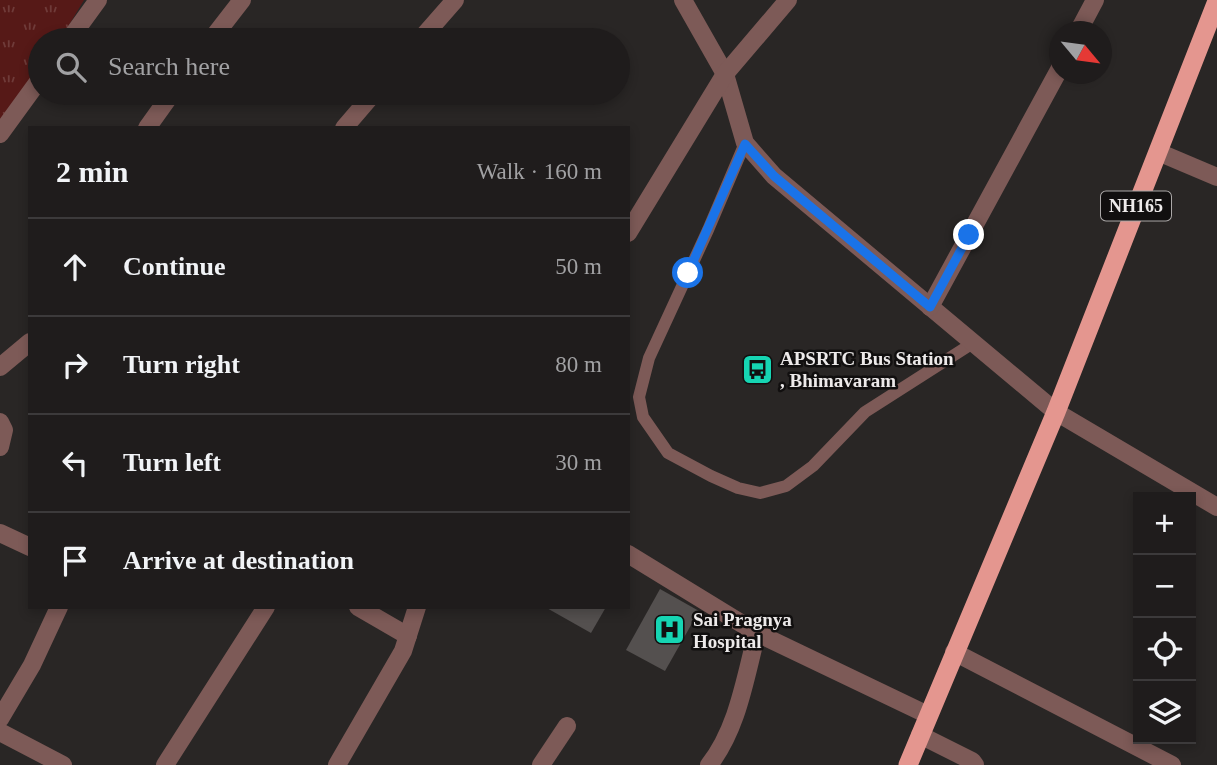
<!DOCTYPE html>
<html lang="en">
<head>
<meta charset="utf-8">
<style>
	:root { --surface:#1f1c1c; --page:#2c2929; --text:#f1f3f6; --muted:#a1a1a3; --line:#3c3a3b }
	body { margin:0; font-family:Georgia,serif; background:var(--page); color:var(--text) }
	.controls { position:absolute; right:21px; bottom:21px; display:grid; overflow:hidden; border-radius:0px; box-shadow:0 4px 10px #0003 }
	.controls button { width:63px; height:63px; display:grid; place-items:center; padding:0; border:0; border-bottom:2px solid var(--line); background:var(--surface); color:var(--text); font:35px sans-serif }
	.compass { position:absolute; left:1049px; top:21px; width:63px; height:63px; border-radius:50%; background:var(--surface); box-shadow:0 4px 10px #0003; rotate:119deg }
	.stop { position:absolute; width:21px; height:21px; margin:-16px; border:5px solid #1a73e8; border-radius:50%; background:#fff }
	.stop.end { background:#1a73e8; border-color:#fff; box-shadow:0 2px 7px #0008 }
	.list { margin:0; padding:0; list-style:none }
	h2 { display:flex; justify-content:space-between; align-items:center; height:91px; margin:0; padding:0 28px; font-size:30px }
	h2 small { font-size:23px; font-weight:400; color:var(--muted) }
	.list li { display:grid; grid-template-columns:46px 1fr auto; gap:21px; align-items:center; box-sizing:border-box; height:98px; padding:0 28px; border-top:2px solid var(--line) }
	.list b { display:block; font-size:26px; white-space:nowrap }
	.list em { font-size:23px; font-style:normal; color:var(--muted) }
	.icon { flex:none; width:38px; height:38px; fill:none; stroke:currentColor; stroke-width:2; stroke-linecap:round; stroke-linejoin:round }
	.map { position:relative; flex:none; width:1217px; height:765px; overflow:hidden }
	.search { position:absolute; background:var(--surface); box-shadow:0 4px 10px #0003; left:28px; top:28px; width:602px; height:77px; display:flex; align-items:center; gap:18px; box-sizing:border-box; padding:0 24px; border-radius:38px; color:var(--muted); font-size:26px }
	.panel { position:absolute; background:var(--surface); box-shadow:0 4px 10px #0003; left:28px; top:126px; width:602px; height:483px; border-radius:0px }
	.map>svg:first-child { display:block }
</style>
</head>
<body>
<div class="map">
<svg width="1217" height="765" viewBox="0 0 1217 765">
	<defs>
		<pattern id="grass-tufts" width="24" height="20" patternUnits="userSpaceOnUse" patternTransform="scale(1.75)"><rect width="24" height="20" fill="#561917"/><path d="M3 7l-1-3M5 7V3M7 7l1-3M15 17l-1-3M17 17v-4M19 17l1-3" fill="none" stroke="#6f3b39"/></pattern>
	</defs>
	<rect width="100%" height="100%" fill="#292625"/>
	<path fill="url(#grass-tufts)" d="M0,0H84L60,40H40V72L0,138Z"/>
	<g fill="#54504f">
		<path d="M660,589L699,611L665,671L626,650Z"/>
		<path d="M545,607H606L591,633Z"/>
	</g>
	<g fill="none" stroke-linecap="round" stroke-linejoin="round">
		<path stroke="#7d5a57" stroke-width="12" d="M745,143L708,230L649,358L639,397L643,417L668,453L711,476L738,488L760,493L786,486L813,466L865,412L973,343"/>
		<g stroke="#7d5a57" stroke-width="18">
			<path d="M683,0L725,74L745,143L774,176L1056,412L1217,507"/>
			<path d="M1078,32L1095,0"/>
			<path d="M69,40L98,0"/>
			<path d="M211,40L242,0"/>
			<path d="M420,40L455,0"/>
			<path d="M147,128L172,93"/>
			<path d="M344,128L374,93"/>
			<path d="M0,134L40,79"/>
			<path d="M1158,152L1217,177"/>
			<path d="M628,233L725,74L788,0"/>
			<path d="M930,307L1060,68"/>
			<path d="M0,367L30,342"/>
			<path d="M0,422L4,430L0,447"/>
			<path d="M0,533L30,547"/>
			<path d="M628,554L757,633L928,715"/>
			<path d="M358,607L408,636"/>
			<path d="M954,652L1172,765"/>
			<path d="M0,719L32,665L59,607"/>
			<path d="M0,732L63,765"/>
			<path d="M920,735L972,761L975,765"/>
			<path d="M165,765L266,607"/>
			<path d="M337,765L403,651L417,607"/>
			<path d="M541,765L567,726"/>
			<path d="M709,765C738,728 745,678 757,633"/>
		</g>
		<path stroke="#e4968f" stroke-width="19" d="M908,765L1056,412L1217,1"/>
	</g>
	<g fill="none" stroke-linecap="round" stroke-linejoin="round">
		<path stroke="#1a73e8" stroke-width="9" d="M688,273L745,144L774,176L930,307L969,235"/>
	</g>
	<defs>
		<symbol id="bus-square" viewBox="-11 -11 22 22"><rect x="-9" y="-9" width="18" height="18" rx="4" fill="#16d5b3" stroke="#110f0f"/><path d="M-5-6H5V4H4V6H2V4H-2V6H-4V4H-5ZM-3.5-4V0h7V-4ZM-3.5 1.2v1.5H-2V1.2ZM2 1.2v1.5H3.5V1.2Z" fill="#111"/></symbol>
		<symbol id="hospital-square" viewBox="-11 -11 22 22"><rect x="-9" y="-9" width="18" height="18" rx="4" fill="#16d5b3" stroke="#110f0f"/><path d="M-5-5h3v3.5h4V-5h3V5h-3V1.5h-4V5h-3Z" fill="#111"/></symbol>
	</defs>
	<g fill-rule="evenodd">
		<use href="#bus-square" x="740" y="352" width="35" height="35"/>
		<use href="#hospital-square" x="652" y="612" width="35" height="35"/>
	</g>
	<g text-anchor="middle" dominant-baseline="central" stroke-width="5" stroke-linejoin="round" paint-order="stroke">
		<rect fill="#110f0f" stroke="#aba8a8" stroke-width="2" x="1101" y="191.5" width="70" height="29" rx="5"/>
		<g font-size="18" font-weight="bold" fill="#edeaea">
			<text x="1136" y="206">NH165</text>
		</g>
		<g font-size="19" font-weight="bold" fill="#edeaea" stroke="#110f0f" text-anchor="start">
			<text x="780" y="358">APSRTC Bus Station<tspan x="780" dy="22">, Bhimavaram</tspan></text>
			<text x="693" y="619">Sai Pragnya<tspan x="693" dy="22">Hospital</tspan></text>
		</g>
	</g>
</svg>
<div class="controls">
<button>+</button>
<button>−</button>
<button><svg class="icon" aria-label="locate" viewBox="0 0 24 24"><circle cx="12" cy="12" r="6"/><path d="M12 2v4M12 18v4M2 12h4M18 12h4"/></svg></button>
<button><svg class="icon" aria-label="layers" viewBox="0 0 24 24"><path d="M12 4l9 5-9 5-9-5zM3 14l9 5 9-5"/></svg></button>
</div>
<svg class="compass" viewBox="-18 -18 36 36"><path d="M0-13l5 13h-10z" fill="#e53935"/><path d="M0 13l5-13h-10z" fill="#a1a1a3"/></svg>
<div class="stop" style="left:688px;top:273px"></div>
<div class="stop end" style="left:969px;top:235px"></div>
<div class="search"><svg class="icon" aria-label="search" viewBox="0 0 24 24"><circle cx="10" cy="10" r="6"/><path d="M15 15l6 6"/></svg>Search here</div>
<section class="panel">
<h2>2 min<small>Walk · 160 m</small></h2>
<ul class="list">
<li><svg class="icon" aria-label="ahead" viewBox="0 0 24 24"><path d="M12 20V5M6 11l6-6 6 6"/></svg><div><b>Continue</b></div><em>50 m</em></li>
<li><svg class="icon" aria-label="right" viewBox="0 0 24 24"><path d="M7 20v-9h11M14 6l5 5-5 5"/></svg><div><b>Turn right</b></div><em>80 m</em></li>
<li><svg class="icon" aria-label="left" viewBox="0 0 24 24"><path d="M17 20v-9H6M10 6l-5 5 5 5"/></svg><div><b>Turn left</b></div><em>30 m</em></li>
<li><svg class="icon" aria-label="arrive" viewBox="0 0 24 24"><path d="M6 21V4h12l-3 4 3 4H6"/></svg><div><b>Arrive at destination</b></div></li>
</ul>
</section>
</div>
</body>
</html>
